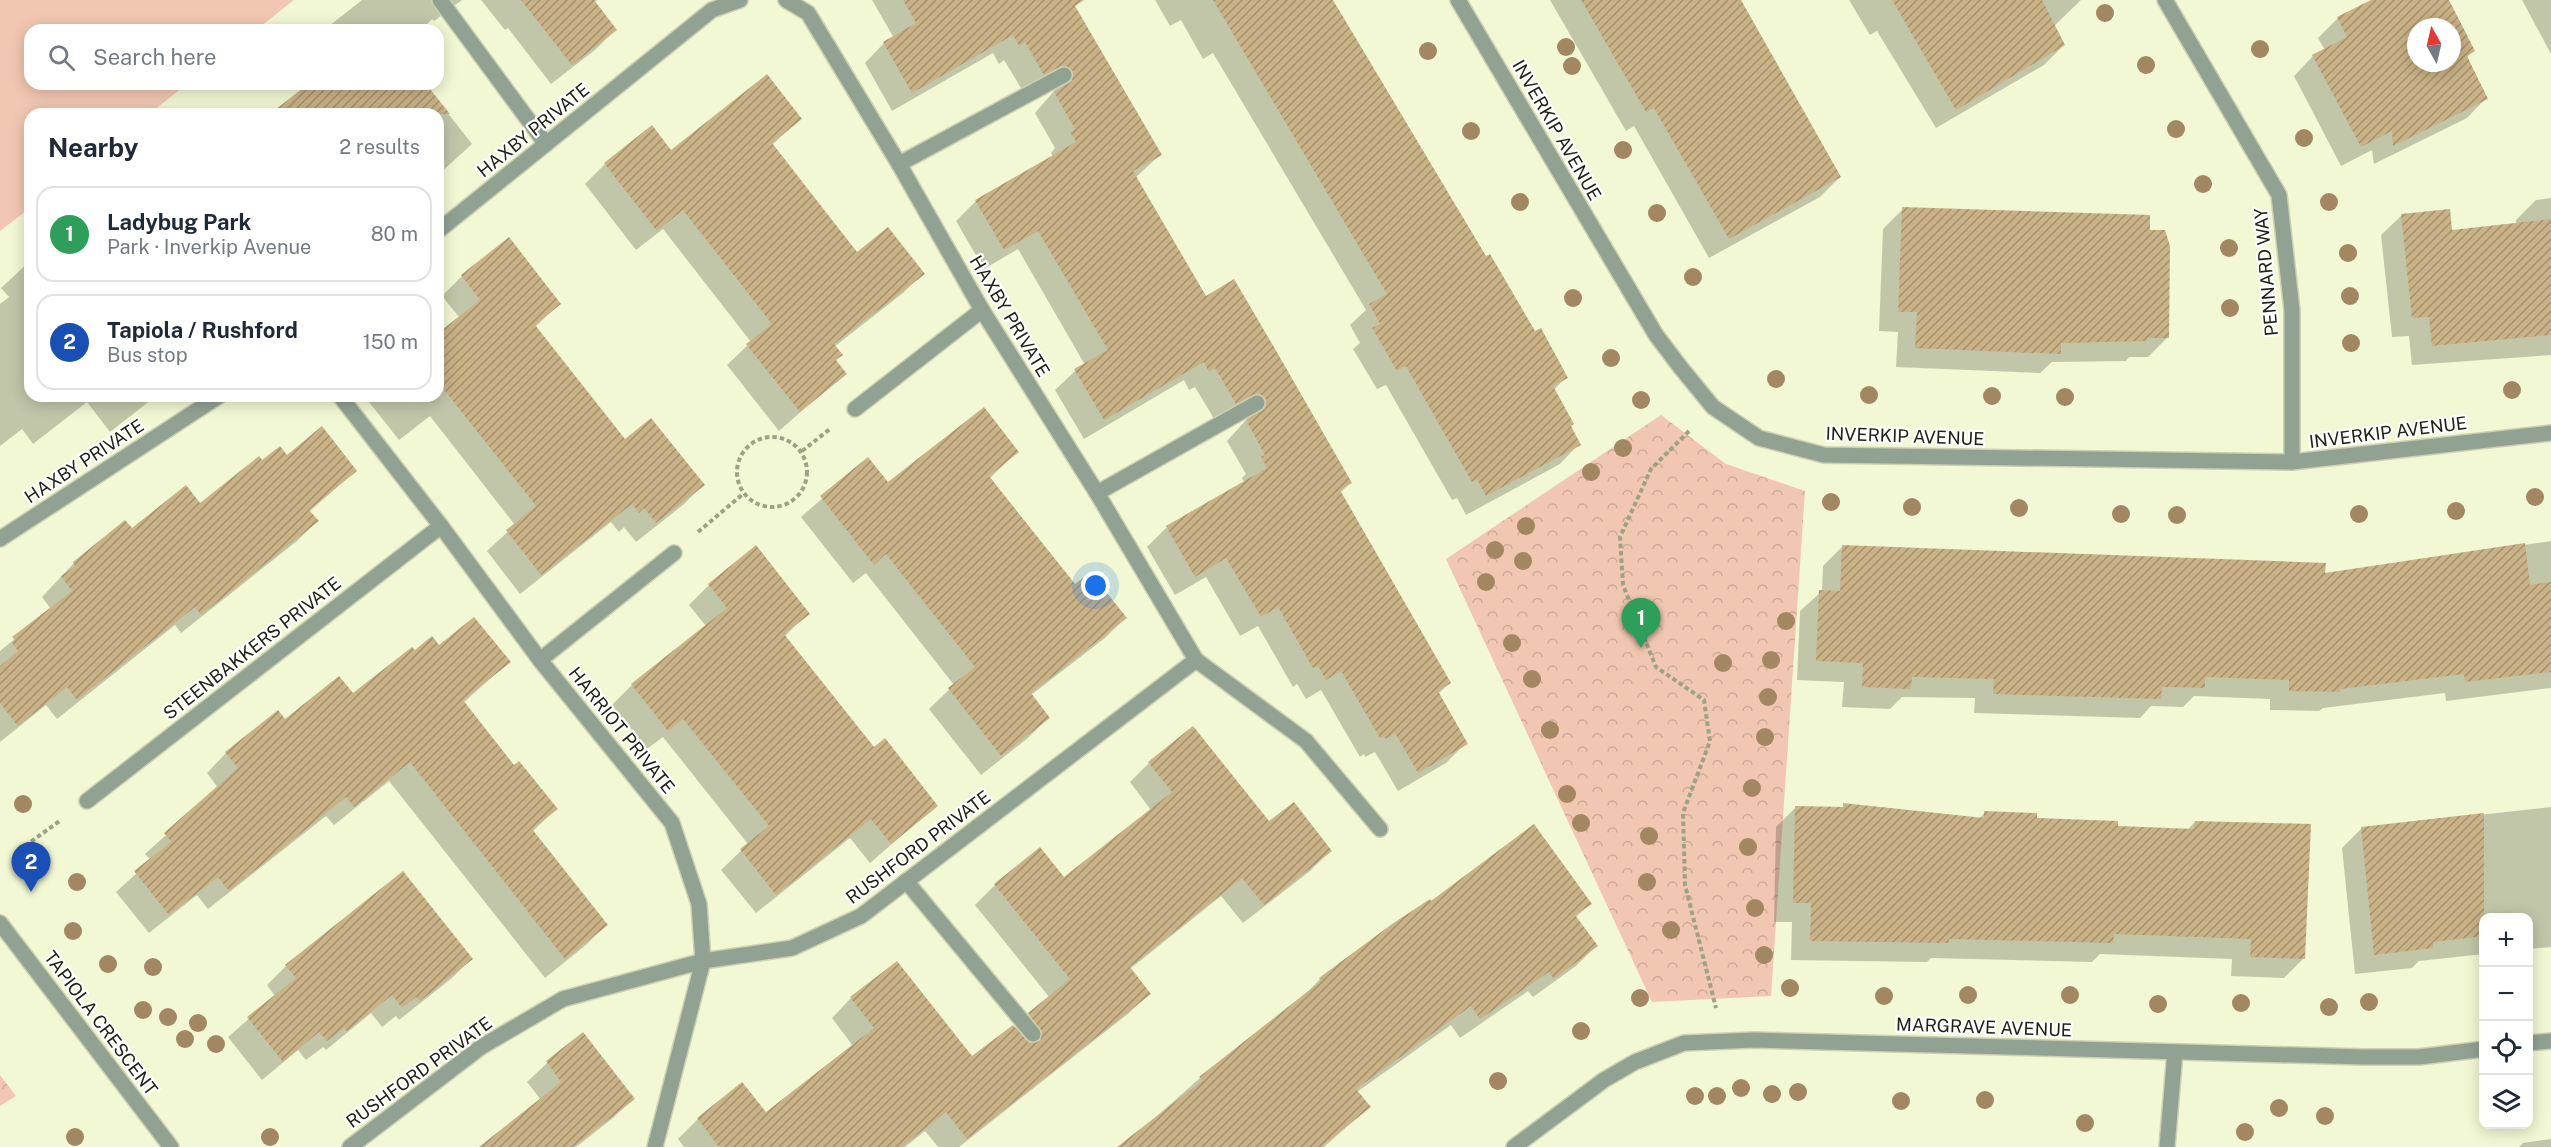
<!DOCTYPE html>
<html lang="en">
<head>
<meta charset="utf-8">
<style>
	:root { --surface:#fff; --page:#f6f6f7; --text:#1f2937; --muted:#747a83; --line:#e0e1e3; --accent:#985ad1 }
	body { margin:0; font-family:"Public Sans",sans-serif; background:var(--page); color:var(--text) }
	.controls { position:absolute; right:18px; bottom:18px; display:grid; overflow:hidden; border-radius:12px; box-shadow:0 3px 15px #0003 }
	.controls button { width:54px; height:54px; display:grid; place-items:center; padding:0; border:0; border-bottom:2px solid var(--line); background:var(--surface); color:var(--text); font:30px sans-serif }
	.compass { position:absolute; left:2407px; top:18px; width:54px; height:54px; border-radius:50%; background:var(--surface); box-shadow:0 3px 15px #0003; rotate:352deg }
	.you { position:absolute; left:1096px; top:586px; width:21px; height:21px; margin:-15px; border:4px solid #fff; border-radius:50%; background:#1a73e8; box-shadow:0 0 0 9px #1a73e833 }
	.badge { display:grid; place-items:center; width:39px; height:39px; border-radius:50%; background:var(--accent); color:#fff; font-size:20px; font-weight:700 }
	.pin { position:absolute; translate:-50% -50px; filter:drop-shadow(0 2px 3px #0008) }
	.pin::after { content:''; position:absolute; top:32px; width:21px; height:18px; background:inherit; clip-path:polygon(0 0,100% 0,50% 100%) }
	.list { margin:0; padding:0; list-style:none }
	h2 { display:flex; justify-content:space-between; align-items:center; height:78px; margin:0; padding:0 24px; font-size:26px }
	h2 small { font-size:20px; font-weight:400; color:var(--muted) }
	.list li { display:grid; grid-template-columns:39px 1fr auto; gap:18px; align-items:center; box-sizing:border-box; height:96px; margin:0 12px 12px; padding:0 12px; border:2px solid var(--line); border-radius:18px }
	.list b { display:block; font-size:22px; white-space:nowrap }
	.list p { margin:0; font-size:20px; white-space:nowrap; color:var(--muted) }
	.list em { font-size:20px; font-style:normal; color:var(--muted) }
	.icon { flex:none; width:33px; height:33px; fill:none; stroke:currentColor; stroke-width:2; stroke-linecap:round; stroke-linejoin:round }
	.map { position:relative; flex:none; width:2551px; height:1147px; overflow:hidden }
	.search { position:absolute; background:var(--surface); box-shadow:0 3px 15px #0003; left:24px; top:24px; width:420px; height:66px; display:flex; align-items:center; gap:15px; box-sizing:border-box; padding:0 21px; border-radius:18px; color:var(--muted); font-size:22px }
	.panel { position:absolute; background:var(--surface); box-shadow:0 3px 15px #0003; left:24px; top:108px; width:420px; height:294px; border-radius:18px }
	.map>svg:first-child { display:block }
</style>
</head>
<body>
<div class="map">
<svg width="2551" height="1147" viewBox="0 0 2551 1147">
	<defs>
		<pattern id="park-crowns" width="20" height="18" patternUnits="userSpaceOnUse" patternTransform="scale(1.5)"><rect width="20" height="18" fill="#f1c7b2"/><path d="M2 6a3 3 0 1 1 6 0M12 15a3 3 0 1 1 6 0" fill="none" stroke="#ceab98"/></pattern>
		<pattern id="building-hatch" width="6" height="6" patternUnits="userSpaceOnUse" patternTransform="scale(1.5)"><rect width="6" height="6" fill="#cab287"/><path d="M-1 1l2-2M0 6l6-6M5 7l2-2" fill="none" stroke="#a4906d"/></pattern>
	</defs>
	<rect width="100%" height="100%" fill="#f2f8d4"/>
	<path fill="#f1c7b2" d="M0,0H294L256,30H30V84H187L149,114H30V208L0,231Z"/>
	<g fill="url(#park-crowns)">
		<path d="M1661,415L1726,464L1805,491L1771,996L1652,1002L1446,559Z"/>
		<path d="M0,1075L16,1096L0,1106Z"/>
	</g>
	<g fill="#0003" fill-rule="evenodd">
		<path d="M362,0H462L434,21L432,19L421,30H324Z"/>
		<path d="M481,0H597L594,3L615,30L595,50L551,84L508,28L505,30Z"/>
		<path d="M872,0H1070L1160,155L1135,178L1205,298L1351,482L1340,493L1450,683L1438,694L1466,743L1446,763L1398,791L1375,752L1365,757L1364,754L1360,757L1321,690L1306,699L1297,684L1293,687L1258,626L1240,636L1206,577L1175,595L1147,547L1167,527L1244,482L1242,478L1246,474L1227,441L1247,419L1236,412L1216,422L1195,387L1189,390L1184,380L1084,439L1055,390L1075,371L1085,365L1018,249L984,269L956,221L976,201L1053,157L1051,153L1055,148L1035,113L1054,91L1043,84L1024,93L1004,60L999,64L993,53L892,111L865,63L884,43L894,38Z"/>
		<path d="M1155,0H1332L1485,258L1566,377L1554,390L1579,444L1560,464L1466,515L1457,498L1452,500L1386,385L1377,389L1353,349L1360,343L1350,325L1366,310L1213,53L1203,59L1181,20L1170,26Z"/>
		<path d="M1550,0H1740L1840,177L1820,197L1709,258L1634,126L1626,131Z"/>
		<path d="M1849,0H2081L2053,27L2064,45L2044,65L1936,128L1877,31L1870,35Z"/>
		<path d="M2375,0H2442L2473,51L2466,58L2486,98L2467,118L2374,164L2372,150L2341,166L2294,76L2313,56L2325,50L2318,38L2338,18ZM2416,27H2452V63H2416Z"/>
		<path d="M2522,0H2551V54Z"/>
		<path d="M310,84H425L472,144L438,175V114H273Z"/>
		<path d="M800,119L772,145L857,254L923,273L903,293L834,347L835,361L845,373L779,431L727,365L751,342L663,229L636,250L585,184L605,164L652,127L671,152Z"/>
		<path d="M2551,198V355L2412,365L2409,336L2392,337L2381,235L2401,216L2450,231L2516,225V220L2536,200Z"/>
		<path d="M1903,209L2148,231L2167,338L2148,357H2129L2126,361L2052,362L2040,373L1896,367L1898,332L1879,331L1883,229Z"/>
		<path d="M30,261V396H156L110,432L87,402L33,444L22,429L0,446V304L9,297L1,288Z"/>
		<path d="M462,276L559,304L535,327L625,441L703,485L683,505L636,542L624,527L619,532L611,522L520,594L487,551L515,525L430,416L399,440L365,397L438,396V335L459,317L442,296Z"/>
		<path d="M1017,452L989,479L1074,586L1125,618L1105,638L1031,695L1048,718L1028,738L981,775L929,709L954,685L866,573L853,583L801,517L868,459L888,484Z"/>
		<path d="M287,457L355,471L309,512L317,521L297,541L181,633L175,625L57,719L46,705L0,742V651L51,609L42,597L74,563L131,530L200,505L262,462Z"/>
		<path d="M2551,541V688L2446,701L2445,693L2323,708L2319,711L2270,710V699L2194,696L2183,707L2151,706L2140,718L1974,713L1975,698L1902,697L1890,709L1842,707L1844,682L1797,680L1800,611L1822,591L1823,566L1843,546L2324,575Z"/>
		<path d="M709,585L808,613L784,637L874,749L936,806L870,863L850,838L756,913L721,870L748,844L663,737L647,749L612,705L632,685L706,626L689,605Z"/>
		<path d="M438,647L509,662L463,703L513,767L556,809L532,832L606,925L586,945L545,978L389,781L334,825L326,816L208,909L197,895L149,933L116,892L151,860L145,854L218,788L207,773L226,753L285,721L352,695L414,652Z"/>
		<path d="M1149,763L1330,851L1310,871L1243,923L1221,896L1130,969L1149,993L1129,1013L959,1147H938L925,1131L905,1147H684L678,1139L698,1119L742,1084L766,1114L853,1046L832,1018L851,998L972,1058L1014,1029L1050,998L975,905L995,885L1063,879L1151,810L1130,782Z"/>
		<path d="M1796,807H1879L1979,819L1985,812L2116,827L2187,830L2195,822L2304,958L2284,978L2231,976L2232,959L2100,954L2092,962L1931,958L1927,962L1791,960L1792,922H1774L1776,827Z"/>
		<path d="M2551,807V947L2528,949V918H2484V954L2419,961L2412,968L2355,974L2342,848L2362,828Z"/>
		<path d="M1431,903L1590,904L1575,918L1596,946L1576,966L1533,997L1528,991L1460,1038L1451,1025L1357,1092L1369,1107L1324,1147H1122L1200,1078L1301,999L1320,979Z"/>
		<path d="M471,959L452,978L399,1020L396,1016L382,1027L371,1013L326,1050L323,1047L306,1060L298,1050L262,1080L228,1037L275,996L267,985L286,966Z"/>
		<path d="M583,1035L633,1099L613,1118L576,1147H481L541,1100L527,1082L547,1063Z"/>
		<path d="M2551,1139V1147H2519L2523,1143Z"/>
	</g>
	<g fill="url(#building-hatch)" fill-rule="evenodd">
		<path d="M521,0H594L617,30L572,65Z"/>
		<path d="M903,0H1084L1075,6L1162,155L1133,171L1206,296L1234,279L1278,354L1352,483L1340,490L1451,683L1438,691L1468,744L1418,773L1395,733L1386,739L1384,736L1380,738L1341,671L1326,680L1318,666L1313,668L1278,607L1261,617L1226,558L1195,577L1166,526L1267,468L1261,457L1265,455L1246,420L1265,408L1266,399L1257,393L1236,404L1215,368L1209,372L1204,362L1104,420L1074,369L1108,350L1038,231L1004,250L975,200L1076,142L1070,132L1075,129L1054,92L1072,81L1073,71L1064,65L1044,75L1025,42L1019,46L1013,35L912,93L883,42L916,23Z"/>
		<path d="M1213,0H1333L1486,256L1490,254L1535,331L1541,328L1554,352L1568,378L1553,386L1574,424L1571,426L1581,445L1486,496L1477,479L1472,482L1406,366L1397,371L1372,328L1380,324L1369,304L1387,294Z"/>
		<path d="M1581,0H1741L1841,177L1729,239L1654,108L1646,112Z"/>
		<path d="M1892,0H2042L2065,45L1956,110Z"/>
		<path d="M2371,0H2449L2475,51L2467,56L2488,99L2393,146L2392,131L2361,147L2312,55L2347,37L2337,17ZM2416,27H2452V63H2416Z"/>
		<path d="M767,74L802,119L772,143L857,252L888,227L925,274L834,344L843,355L836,360L847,374L800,412L746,344L772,324L683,210L657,231L604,163L652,125L671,150Z"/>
		<path d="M308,84H426L450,114H270Z"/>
		<path d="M1902,207L2150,215V230H2165L2170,246L2169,338H2147V341L2061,343V354L1915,348L1917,312H1898Z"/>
		<path d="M2450,209L2452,230L2551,219V335L2432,346L2429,317L2412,318L2401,214Z"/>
		<path d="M509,237L561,304L535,325L625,439L651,418L705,485L656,523L644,508L639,513L632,504L541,575L506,530L536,506L438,382V333L480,300L461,275Z"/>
		<path d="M984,407L1019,452L989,476L1075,584L1090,572L1127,618L1031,693L1050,718L1001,756L948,688L975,667L886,554L874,565L820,496L868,457L888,482Z"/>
		<path d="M322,426L357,471L309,510L319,521L201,615L195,607L77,700L67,687L18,726L0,703V666L18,651L12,643L15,640L12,637L72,591L61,576L75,566L73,562L125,520L132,528L186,485L200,503L259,456L262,460L280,446L287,455Z"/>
		<path d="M2525,543L2530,585L2551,582V672L2465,682L2464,674L2340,689V692L2289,691V680L2205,677V688L2162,687L2161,699L1993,694L1994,679L1912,677L1911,689L1862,687L1863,663L1816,661L1819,590L1840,591L1842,545L2326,563L2325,573Z"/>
		<path d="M756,545L810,614L784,634L874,747L885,738L938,806L891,844L871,819L776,895L740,849L769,826L683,719L668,731L631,684L727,608L708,584Z"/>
		<path d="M474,617L511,662L463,700L514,765L519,761L558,809L532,829L608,925L565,959L410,762L354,807L346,797L229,891L218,877L169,915L134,871L171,842L164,833L238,768L225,752L278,710L285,719L339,676L353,693L412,647L415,650L432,636L439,645Z"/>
		<path d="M1193,726L1269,821L1294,802L1332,851L1264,905L1242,878L1130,967L1151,994L967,1139L946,1112L902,1147H719L697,1118L742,1082L766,1112L874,1028L850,997L897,961L972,1056L1013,1025L1029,1043L1040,1041L1042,1032L1028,1013L1070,979L994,884L1040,847L1064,877L1172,792L1148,762Z"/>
		<path d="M1843,803L1984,818V811L2037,813V818L2118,821V826L2194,829L2195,821L2311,824L2305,959L2250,957L2251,939L2114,934L2113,943L1949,939V943L1810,941L1811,903H1793L1795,806L1843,807Z"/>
		<path d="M2484,813V936L2433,942V948L2374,955L2361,827Z"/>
		<path d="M1534,824L1592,904L1575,915L1598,946L1554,979L1549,972L1480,1019L1471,1006L1356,1089L1371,1107L1321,1147H1117L1203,1080L1199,1077L1321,981L1319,978L1392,924L1430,899L1431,901Z"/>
		<path d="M403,871L473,959L420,1001L416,997L402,1008L392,995L347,1031L344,1028L327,1041L319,1032L283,1062L247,1017L296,978L285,965Z"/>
		<path d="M583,1032L635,1099L573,1147H479L561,1082L546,1061Z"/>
	</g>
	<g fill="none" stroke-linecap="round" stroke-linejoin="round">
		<defs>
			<g id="service">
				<path d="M440,0L546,144"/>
				<path d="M899,164L1064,75"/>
				<path d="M855,409L982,310"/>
				<path d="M1097,493L1257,403"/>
				<path d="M540,660L674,553"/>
				<path d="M1196,660L1306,741L1380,829"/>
				<path d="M906,881L1033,1034"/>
			</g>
			<g id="minor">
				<path d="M1458,0L1656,335L1681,368L1713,407L1759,438L1824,455L2292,462L2551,433"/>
				<path d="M2165,0L2279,195L2292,310V462"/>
				<path d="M438,231L712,10L740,0"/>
				<path d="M340,396L441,526L540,660L672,823L699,904L703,961L655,1147"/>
				<path d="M0,539L219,396"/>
				<path d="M87,801L441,526"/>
				<path d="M2528,1043L2551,1041"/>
				<path d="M350,1147L481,1047L563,999L703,961L792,948L861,916L1196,660L1097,493L982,310L899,164L808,13L786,0"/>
				<path d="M1514,1147L1604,1080L1635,1062L1684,1043L1754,1040L2363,1057H2419L2484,1049"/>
				<path d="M2167,1147L2175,1052"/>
			</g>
			<path id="tertiary" d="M0,923L171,1147"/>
		</defs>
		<use href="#service" stroke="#ccd1b2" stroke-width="18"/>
		<use href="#minor" stroke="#ccd1b2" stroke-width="18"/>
		<use href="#tertiary" stroke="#ccd1b2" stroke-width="18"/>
		<g stroke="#9da186" stroke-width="4" stroke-dasharray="4.5 3" stroke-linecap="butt">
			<path d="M1689,431L1651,469L1620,537L1623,585L1656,667L1704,700L1710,741L1683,813L1685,885L1716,1008"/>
			<circle cx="772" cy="472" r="35"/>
			<path d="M802,451L830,429"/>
			<path d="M698,532L743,494"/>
			<path d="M25,846L61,820"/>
		</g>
		<use href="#service" stroke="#91a293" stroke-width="15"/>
		<use href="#minor" stroke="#91a293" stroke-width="15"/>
		<use href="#tertiary" stroke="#91a293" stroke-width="15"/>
	</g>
	<g fill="#a38662">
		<circle cx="2105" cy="13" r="9"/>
		<circle cx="1566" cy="47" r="9"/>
		<circle cx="2260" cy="49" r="9"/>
		<circle cx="1428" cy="51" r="9"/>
		<circle cx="2146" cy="65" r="9"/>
		<circle cx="1572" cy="66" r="9"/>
		<circle cx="2176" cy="129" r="9"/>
		<circle cx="1471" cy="131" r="9"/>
		<circle cx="2304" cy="138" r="9"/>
		<circle cx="1623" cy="150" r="9"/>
		<circle cx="2203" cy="184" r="9"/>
		<circle cx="1520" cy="202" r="9"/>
		<circle cx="2329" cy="202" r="9"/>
		<circle cx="1657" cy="213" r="9"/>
		<circle cx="2229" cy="248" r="9"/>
		<circle cx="2348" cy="253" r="9"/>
		<circle cx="1693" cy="277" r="9"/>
		<circle cx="2350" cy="296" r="9"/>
		<circle cx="1573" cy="298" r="9"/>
		<circle cx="2230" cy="308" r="9"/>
		<circle cx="2351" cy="343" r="9"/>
		<circle cx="1611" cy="358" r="9"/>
		<circle cx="1776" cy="379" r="9"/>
		<circle cx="2512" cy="390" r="9"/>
		<circle cx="1869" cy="395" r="9"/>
		<circle cx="1992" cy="396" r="9"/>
		<circle cx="2065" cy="397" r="9"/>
		<circle cx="1641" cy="400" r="9"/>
		<circle cx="1623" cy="448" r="9"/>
		<circle cx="1591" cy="472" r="9"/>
		<circle cx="2535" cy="497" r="9"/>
		<circle cx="1831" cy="502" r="9"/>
		<circle cx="1912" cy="507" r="9"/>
		<circle cx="2019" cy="508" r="9"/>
		<circle cx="2456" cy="511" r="9"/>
		<circle cx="2121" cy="514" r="9"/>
		<circle cx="2359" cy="514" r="9"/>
		<circle cx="2177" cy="515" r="9"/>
		<circle cx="1526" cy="526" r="9"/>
		<circle cx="1495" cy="550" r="9"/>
		<circle cx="1523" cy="561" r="9"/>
		<circle cx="1486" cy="582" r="9"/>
		<circle cx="1786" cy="621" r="9"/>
		<circle cx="1512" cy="643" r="9"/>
		<circle cx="1771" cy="660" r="9"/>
		<circle cx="1723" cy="663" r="9"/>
		<circle cx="1532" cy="679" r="9"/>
		<circle cx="1768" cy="697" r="9"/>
		<circle cx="1550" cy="730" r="9"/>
		<circle cx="1765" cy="737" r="9"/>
		<circle cx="1752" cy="788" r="9"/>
		<circle cx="1567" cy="794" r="9"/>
		<circle cx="23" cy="804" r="9"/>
		<circle cx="1581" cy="823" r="9"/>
		<circle cx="1649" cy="836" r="9"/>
		<circle cx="1748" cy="847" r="9"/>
		<circle cx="77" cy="882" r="9"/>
		<circle cx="1647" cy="882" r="9"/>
		<circle cx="1755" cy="908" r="9"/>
		<circle cx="1671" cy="930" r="9"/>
		<circle cx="73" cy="931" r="9"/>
		<circle cx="1764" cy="955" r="9"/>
		<circle cx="108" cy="964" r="9"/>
		<circle cx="153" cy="967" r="9"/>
		<circle cx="1790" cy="988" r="9"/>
		<circle cx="1968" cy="995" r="9"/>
		<circle cx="2070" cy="995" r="9"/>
		<circle cx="1884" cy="996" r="9"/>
		<circle cx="1640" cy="998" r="9"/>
		<circle cx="2369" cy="1002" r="9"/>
		<circle cx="2241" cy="1003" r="9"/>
		<circle cx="2158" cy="1004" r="9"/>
		<circle cx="2329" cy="1007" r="9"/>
		<circle cx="143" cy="1010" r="9"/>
		<circle cx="168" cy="1017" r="9"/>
		<circle cx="198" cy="1023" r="9"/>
		<circle cx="1581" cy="1031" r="9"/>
		<circle cx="185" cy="1039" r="9"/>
		<circle cx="216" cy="1044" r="9"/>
		<circle cx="1498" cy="1081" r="9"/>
		<circle cx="1741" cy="1088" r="9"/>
		<circle cx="1798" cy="1092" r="9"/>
		<circle cx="1772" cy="1094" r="9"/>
		<circle cx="1695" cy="1096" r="9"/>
		<circle cx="1717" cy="1096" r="9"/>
		<circle cx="1985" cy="1100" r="9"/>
		<circle cx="1901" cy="1101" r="9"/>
		<circle cx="2279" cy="1108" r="9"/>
		<circle cx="2325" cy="1116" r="9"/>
		<circle cx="2085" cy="1123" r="9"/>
		<circle cx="2245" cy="1132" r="9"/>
		<circle cx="75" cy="1137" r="9"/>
		<circle cx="270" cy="1137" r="9"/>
	</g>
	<g text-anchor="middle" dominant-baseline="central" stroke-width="4.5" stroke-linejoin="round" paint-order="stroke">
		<g font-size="18" fill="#202215" stroke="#fff">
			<text transform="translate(533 130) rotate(-39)">HAXBY PRIVATE</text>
			<text transform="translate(1557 130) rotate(60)">INVERKIP AVENUE</text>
			<text transform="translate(2266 272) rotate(-95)">PENNARD WAY</text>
			<text transform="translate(1010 316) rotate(59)">HAXBY PRIVATE</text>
			<text transform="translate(2388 432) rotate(-7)">INVERKIP AVENUE</text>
			<text transform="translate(1905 436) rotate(2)">INVERKIP AVENUE</text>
			<text transform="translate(84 461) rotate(-33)">HAXBY PRIVATE</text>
			<text transform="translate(252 648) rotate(-38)">STEENBAKKERS PRIVATE</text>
			<text transform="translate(622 730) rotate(51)">HARRIOT PRIVATE</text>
			<text transform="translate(918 847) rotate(-37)">RUSHFORD PRIVATE</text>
			<text transform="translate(101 1023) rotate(53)">TAPIOLA CRESCENT</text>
			<text transform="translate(1984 1027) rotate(2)">MARGRAVE AVENUE</text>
			<text transform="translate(419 1072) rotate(-36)">RUSHFORD PRIVATE</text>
		</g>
	</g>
</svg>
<div class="controls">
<button>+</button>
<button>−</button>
<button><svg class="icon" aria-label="locate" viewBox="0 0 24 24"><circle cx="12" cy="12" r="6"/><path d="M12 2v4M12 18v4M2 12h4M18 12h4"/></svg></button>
<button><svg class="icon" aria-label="layers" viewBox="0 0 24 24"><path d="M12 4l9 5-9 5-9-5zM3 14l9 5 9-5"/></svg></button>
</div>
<svg class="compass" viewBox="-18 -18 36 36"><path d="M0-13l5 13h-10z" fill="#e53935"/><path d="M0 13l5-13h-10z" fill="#747a83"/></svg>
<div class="you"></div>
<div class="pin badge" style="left:1641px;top:648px;background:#2e9e5b">1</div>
<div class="pin badge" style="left:31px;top:892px;background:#1a4fb4">2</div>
<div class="search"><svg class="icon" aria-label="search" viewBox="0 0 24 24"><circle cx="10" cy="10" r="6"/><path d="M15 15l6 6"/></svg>Search here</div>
<section class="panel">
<h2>Nearby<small>2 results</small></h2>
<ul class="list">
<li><span class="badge" style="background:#2e9e5b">1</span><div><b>Ladybug Park</b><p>Park · Inverkip Avenue</p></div><em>80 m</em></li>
<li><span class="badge" style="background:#1a4fb4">2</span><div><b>Tapiola / Rushford</b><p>Bus stop</p></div><em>150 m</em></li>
</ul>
</section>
</div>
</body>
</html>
